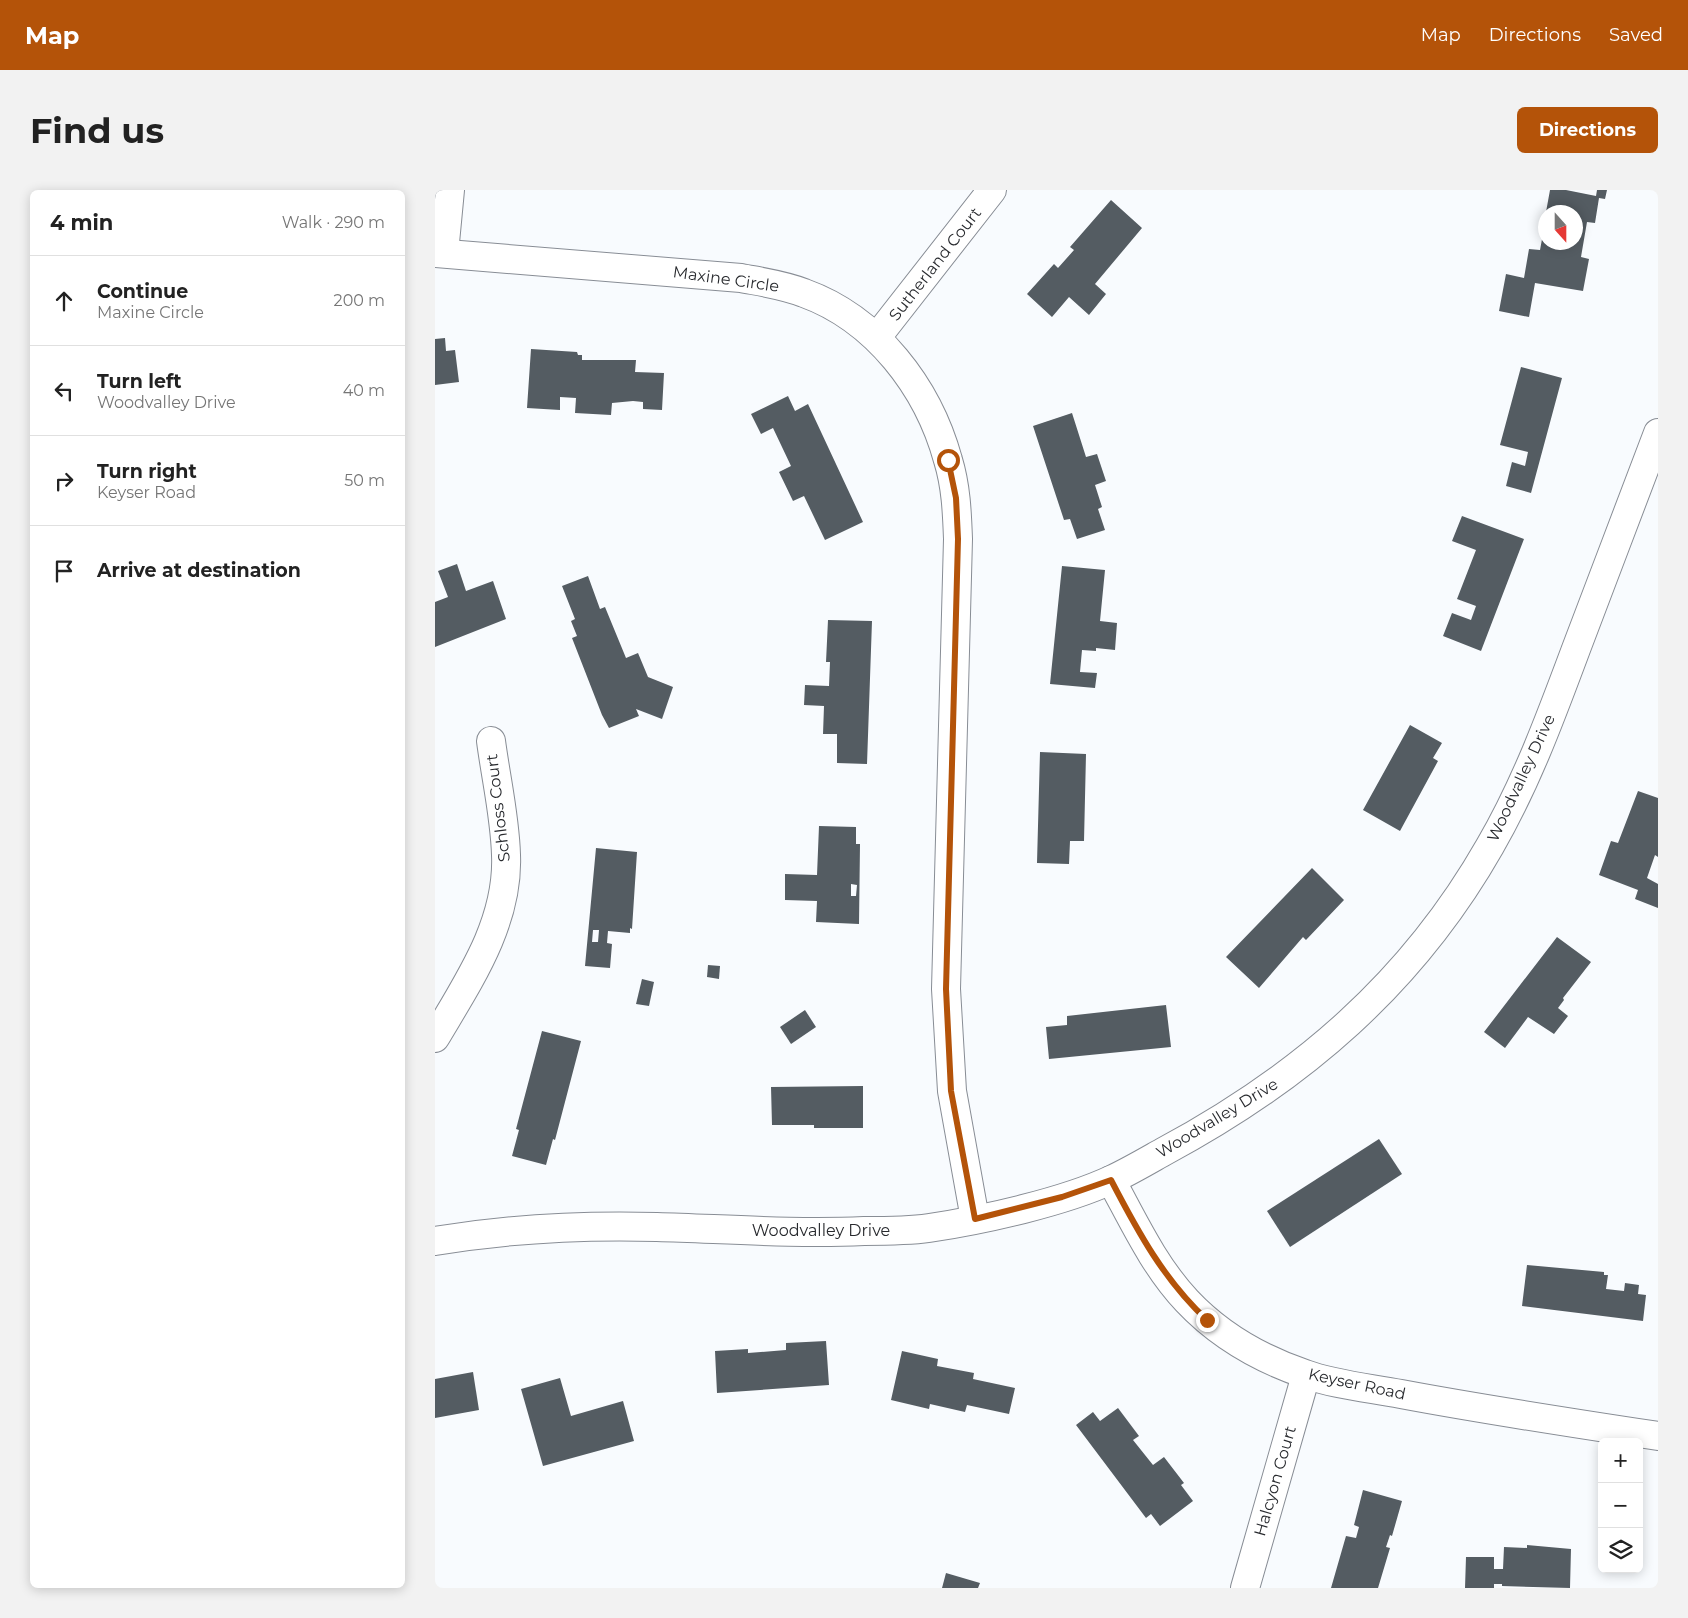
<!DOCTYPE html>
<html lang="en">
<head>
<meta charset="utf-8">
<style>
	:root { --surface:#fff; --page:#f2f2f2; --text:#222; --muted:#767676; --line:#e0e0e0; --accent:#b45309 }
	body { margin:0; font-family:Montserrat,sans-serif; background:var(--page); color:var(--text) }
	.controls { position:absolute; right:15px; bottom:15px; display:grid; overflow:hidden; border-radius:8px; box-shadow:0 2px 12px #0003 }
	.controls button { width:45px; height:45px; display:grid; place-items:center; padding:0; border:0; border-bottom:1px solid var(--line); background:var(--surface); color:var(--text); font:25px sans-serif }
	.compass { position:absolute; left:1103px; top:15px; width:45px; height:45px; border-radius:50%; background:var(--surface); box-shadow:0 2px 12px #0003; rotate:159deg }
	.stop { position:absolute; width:15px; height:15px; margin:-11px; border:4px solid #b45309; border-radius:50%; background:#fff }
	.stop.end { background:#b45309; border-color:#fff; box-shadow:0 1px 5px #0008 }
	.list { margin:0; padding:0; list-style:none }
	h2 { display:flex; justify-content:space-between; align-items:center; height:65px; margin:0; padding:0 20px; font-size:21px }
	h2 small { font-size:16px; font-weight:400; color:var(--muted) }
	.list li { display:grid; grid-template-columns:32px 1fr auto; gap:15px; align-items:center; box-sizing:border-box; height:90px; padding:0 20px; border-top:1px solid var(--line) }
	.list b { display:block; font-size:19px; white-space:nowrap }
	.list p { margin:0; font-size:16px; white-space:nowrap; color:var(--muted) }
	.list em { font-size:16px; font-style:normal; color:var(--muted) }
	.icon { flex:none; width:28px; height:28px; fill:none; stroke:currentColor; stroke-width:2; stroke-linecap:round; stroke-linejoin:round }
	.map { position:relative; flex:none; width:1223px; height:1398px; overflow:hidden; border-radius:8px }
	header { display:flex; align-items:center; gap:30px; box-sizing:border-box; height:70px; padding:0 25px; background:var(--accent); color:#fff }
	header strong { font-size:24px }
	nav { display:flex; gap:28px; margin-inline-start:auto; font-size:18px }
	.intro { display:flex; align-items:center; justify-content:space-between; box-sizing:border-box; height:120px; padding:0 30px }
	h1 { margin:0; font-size:35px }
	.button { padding:12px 22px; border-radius:8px; background:var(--accent); color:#fff; font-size:18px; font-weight:700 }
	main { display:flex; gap:30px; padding:0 30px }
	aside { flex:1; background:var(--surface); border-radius:8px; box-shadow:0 2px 12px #0003 }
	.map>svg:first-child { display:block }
</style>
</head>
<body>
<header>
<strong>Map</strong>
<nav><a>Map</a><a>Directions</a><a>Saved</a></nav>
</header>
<div class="intro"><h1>Find us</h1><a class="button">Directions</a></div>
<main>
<aside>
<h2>4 min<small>Walk · 290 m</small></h2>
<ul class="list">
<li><svg class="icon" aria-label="ahead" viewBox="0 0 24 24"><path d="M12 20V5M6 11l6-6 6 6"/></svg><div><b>Continue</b><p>Maxine Circle</p></div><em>200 m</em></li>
<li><svg class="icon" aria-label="left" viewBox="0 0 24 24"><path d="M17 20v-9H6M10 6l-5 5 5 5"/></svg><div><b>Turn left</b><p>Woodvalley Drive</p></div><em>40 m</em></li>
<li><svg class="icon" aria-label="right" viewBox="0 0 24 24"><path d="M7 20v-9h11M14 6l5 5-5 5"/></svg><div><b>Turn right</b><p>Keyser Road</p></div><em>50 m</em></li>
<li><svg class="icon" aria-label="arrive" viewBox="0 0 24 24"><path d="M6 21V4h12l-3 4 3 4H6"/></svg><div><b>Arrive at destination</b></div></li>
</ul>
</aside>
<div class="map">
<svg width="1223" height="1398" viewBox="0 0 1223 1398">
	<rect width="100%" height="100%" fill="#f8fbfe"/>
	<g fill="#545c62" fill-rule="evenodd">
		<path d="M1115,0H1131L1161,6L1162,0H1172L1170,9L1164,8L1160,33L1152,32L1146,67L1154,69L1148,101L1100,93L1094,127L1064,121L1071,84L1089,88L1094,59L1105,60L1110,33V52H1140V22H1111Z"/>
		<path d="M676,10L707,38L660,94L671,104L654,125L634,107L617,127L592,104L619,74L623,78L639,60L635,57Z"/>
		<path d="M10,148L11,161L20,160L24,192L0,195V149Z"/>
		<path d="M96,159L142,162L143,165H147V170H201L200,182L229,183L227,220L208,219V212L198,211L177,213L176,225L140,223L141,208L125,207V220L92,218Z"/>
		<path d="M1086,177L1127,188L1096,303L1071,296L1077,272L1090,276L1093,262L1065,255Z"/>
		<path d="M353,206L360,221L373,214L428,332L390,350L369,306L358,311L344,282L356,276L338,238L326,244L316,224Z"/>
		<path d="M637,223L651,267L662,264L671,291L660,295L667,317L663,319L670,340L642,349L635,329L629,330L598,236Z"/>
		<path d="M1027,326L1089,349L1046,461L1008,446L1017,423L1036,430L1041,416L1022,409L1041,360L1017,351Z"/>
		<path d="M22,374L31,401L58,391L71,429L0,457V412L13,407L3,381Z"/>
		<path d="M627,376L670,380L665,431L682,433L680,460L661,458V461L647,460L645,482L662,483L660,498L615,494Z"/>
		<path d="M153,386L165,419L170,417L191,468L203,463L213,487L238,497L227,529L201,519L204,526L174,538L167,525L137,448L142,446L136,431L140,429L127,396Z"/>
		<path d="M393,430L437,431L432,574L402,573V544H388L389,516L369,515L370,495L394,496L395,472H391Z"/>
		<path d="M975,535L1007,553L998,568L1003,571L965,641L928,620Z"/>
		<path d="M605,562L651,564L649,651H635L634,674L602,673Z"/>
		<path d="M1203,601L1223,608V667L1220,665L1212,688L1223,694V718L1200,709L1203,700L1164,685L1176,651L1183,653Z"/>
		<path d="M384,636L421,637V654H425L424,734L381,732L382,711L350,710V684L382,685ZM416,694L422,695L421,706H416Z"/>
		<path d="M161,658L202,662L197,739L195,738V743L173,741L172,753L177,754L175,778L150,776ZM158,740H164L163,752H157Z"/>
		<path d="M877,678L909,710L871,750L868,747L824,798L791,767Z"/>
		<path d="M1122,747L1156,772L1128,808L1129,810L1123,818L1133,826L1119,844L1093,827L1070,858L1049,842Z"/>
		<path d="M273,775L285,776L284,789L272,787Z"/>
		<path d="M207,789L219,792L214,816L201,814Z"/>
		<path d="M731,815L736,857L614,869L611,837L632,835V826Z"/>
		<path d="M370,820L381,837L356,854L345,837Z"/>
		<path d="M107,841L146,851L120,950L118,949L111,975L77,966L84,940L81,939Z"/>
		<path d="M428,896V938H379V935H337L336,897Z"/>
		<path d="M944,949L967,984L855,1057L832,1021Z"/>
		<path d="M1092,1075L1169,1082V1085H1173L1171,1099L1189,1101L1190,1093L1204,1095L1203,1104L1211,1105L1208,1131L1087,1116Z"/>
		<path d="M391,1151L394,1195L282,1203L280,1161L313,1159V1163L351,1160V1153Z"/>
		<path d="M467,1161L503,1169L502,1176L539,1183L538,1189L580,1198L574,1224L532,1215L530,1222L495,1214L494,1219L456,1210Z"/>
		<path d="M38,1182L44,1220L0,1228V1189Z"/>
		<path d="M125,1188L136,1226L188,1211L199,1251L108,1276L86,1199Z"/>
		<path d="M683,1218L704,1246L698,1250L718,1275L729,1267L749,1293L746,1295L758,1311L725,1336L716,1324L711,1328L641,1235L658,1222L665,1231Z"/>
		<path d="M928,1300L967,1311L957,1346L955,1345L951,1357L955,1358L943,1398H896L911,1346L921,1348L924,1337L919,1335Z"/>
		<path d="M1092,1355L1136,1359L1135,1398L1067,1396V1394H1059V1398H1030L1031,1367H1059V1379H1068L1069,1357L1092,1358Z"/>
		<path d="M511,1383L545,1393L543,1398H507Z"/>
	</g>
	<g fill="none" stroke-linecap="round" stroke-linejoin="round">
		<defs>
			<g id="minor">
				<path d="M0,63L306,88C327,92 349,95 369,103C441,129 493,197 513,270C521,296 522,322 523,349L511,799L517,901L540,1029"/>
				<path d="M9,63L15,0"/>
				<path d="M442,147L557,0"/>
				<path d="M0,848C33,792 74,733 71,665C70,627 61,589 56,551"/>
				<path d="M676,990C699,1032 719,1076 752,1111C784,1145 826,1169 870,1184C900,1195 935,1198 966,1204C1051,1220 1137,1233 1223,1246"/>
				<path d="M0,1051C72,1039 149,1035 222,1037C291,1039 360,1044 429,1041C450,1041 473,1041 494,1038C548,1030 629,1012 678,989C695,981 712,971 728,962C866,888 977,793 1055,656C1091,594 1116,526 1141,459C1168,387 1196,315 1223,243"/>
				<path d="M810,1398L871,1185"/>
			</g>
		</defs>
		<use href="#minor" stroke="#888d95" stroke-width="30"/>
		<use href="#minor" stroke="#fff" stroke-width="28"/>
	</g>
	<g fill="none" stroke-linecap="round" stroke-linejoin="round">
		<path stroke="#b45309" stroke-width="6" d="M513,270L521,308L523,349L511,799L516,901L540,1029L627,1007L676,990C703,1042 729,1090 772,1130"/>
	</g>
	<g text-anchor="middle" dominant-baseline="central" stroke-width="5" stroke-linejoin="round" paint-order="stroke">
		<g font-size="16" fill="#282a2e" stroke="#fff">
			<text transform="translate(500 74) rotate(-52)">Sutherland Court</text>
			<text transform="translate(291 89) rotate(8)">Maxine Circle</text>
			<text transform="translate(1086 588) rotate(-65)">Woodvalley Drive</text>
			<text transform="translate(63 618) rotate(-97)">Schloss Court</text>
			<text transform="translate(782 928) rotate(-31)">Woodvalley Drive</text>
			<text x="386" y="1040">Woodvalley Drive</text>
			<text transform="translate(922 1194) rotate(12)">Keyser Road</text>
			<text transform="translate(840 1291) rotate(-74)">Halcyon Court</text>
		</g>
	</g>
</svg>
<div class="controls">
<button>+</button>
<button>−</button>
<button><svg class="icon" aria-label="layers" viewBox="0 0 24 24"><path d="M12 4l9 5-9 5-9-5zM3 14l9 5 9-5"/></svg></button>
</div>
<svg class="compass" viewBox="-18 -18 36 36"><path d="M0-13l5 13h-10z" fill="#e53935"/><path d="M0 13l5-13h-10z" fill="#767676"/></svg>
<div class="stop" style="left:513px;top:270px"></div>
<div class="stop end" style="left:772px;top:1130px"></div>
</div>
</main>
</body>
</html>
